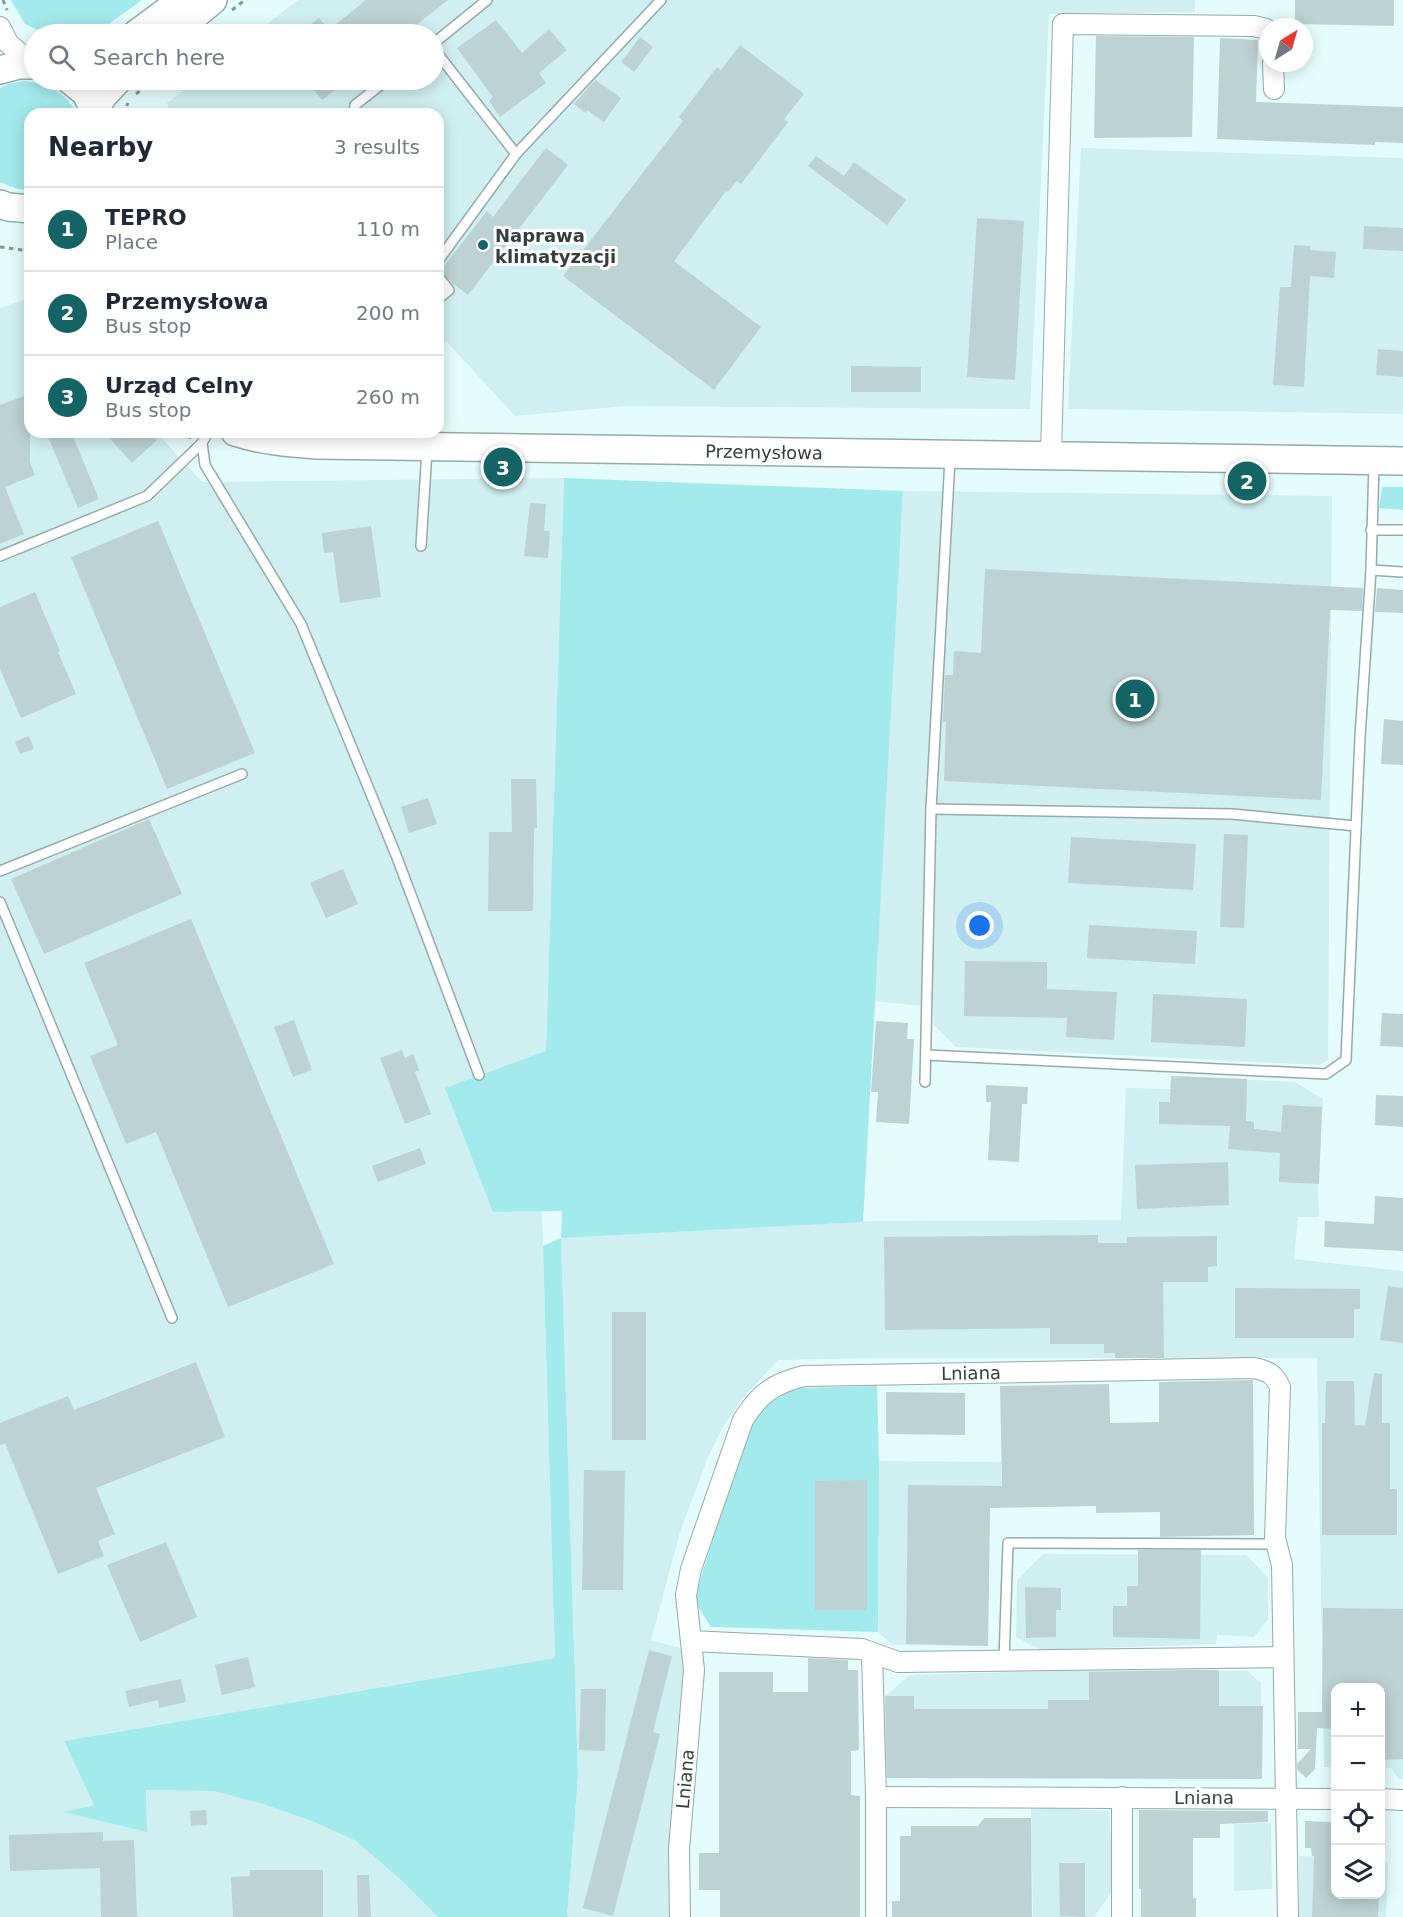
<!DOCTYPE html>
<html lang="en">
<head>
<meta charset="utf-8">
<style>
	:root { --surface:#fff; --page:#f2f2f3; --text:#1f2937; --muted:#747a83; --line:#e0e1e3; --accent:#146466 }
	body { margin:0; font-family:"DejaVu Sans",sans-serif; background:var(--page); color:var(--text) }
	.controls { position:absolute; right:18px; bottom:18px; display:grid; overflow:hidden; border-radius:12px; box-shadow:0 3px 15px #0003 }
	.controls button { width:54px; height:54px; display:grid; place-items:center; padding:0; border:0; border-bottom:2px solid var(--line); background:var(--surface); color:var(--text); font:30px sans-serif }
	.compass { position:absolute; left:1259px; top:18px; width:54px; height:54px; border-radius:50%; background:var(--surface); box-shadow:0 3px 15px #0003; rotate:37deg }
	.you { position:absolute; left:980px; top:926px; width:21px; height:21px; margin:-15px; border:4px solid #fff; border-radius:50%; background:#1a73e8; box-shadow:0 0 0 9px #1a73e833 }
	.badge { display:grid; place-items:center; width:39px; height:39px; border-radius:50%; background:var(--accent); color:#fff; font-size:20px; font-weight:700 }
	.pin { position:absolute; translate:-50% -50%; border:3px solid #fff; box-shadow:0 2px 6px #0006 }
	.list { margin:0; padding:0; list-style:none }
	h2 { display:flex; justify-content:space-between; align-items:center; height:78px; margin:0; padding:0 24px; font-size:26px }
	h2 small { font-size:20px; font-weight:400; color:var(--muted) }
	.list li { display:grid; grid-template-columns:39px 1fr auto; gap:18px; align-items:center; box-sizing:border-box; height:84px; padding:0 24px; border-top:2px solid var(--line) }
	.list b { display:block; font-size:22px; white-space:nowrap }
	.list p { margin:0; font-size:20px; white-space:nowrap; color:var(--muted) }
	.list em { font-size:20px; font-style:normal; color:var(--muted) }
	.icon { flex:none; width:33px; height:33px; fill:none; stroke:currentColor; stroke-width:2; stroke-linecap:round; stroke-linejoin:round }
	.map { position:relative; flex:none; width:1403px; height:1917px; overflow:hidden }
	.search { position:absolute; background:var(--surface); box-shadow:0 3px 15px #0003; left:24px; top:24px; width:420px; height:66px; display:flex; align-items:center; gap:15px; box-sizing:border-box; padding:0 21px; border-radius:33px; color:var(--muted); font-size:22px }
	.panel { position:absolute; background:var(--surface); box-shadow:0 3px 15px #0003; left:24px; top:108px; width:420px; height:330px; border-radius:18px }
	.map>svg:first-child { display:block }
</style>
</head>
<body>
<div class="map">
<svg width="1403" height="1917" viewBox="0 0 1403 1917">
	<rect width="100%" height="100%" fill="#e5fcfc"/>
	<g fill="#d0eff0">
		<path d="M298,0H1195V12L1049,14L1030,409L626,406L515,416L446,341L438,347V114H170L167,103L197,80H434V34H254Z"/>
		<path d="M1081,148L1403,158V414L1068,409Z"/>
		<path d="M30,298V432H156L202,482L564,478L546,1051L493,1212L542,1211L555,1658L64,1741L94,1805L65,1812L147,1831L146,1790L214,1791L263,1804L314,1822L356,1841L401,1880L438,1917H0V308Z"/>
		<path d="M903,491L1332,496L1328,1060L1319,1065L956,1047L934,1025L933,1007L874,1001Z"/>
		<path d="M1171,1076L1295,1082L1323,1099L1318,1189L1319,1217H1298L1294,1259L1403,1271V1779H1399L1391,1768H1381L1380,1688H1336L1335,1767H1324L1317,1358H876L778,1360L741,1400L722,1429L708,1457L680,1532L651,1640L680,1648L688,1664L671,1819V1917H567L578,1777L561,1238L876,1221L1121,1220L1126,1088L1171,1089Z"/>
		<path d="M879,1461L1001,1462L1002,1508H990L988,1646L892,1645L878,1632Z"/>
		<path d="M1043,1554L1246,1555L1268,1578V1619L1254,1637L1217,1635L1216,1644L1041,1650L1016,1637L1017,1580Z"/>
		<path d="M1089,1670L1247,1671L1261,1683L1262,1779L885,1778V1696L910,1675Z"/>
		<path d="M1031,1807L1109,1811L1114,1888L1094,1917H1033Z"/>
		<path d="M1271,1823L1272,1889L1234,1891V1824Z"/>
		<path d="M1299,1856L1335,1857L1336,1894H1380L1381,1863H1388L1386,1917H1299Z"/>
	</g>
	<g fill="#a3eaec">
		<path d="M11,0H142L95,34H47L25,24Z"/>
		<path d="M23,81C48,83 66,92 77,114H30V190L17,189L0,182V88L9,84Z"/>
		<path d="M564,478L903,491L863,1222L561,1238L578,1777L567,1917H438L401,1880L356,1841L314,1822L263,1804L214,1791L146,1790L147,1832L64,1812L94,1805L64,1741L555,1658L543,1246L561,1238L562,1211L493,1212L445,1088L546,1051Z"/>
		<path d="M1382,487H1403V510L1379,508Z"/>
		<path d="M877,1386L879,1461L878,1632L711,1627L695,1602L701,1577L751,1419L766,1400L795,1388Z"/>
	</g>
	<g fill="#bdd2d3">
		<path d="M366,0H448L405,34H298L319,18L329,30Z"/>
		<path d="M1295,0H1394V26L1295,24Z"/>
		<path d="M496,20L522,53L549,29L567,50L539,73L546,83L500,117L489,101L493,97L457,48Z"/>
		<path d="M1096,36L1194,37L1192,137L1094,138Z"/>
		<path d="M640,37L653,47L634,72L621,62Z"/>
		<path d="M1220,38L1258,40L1256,102L1403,107V143L1375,142V145L1217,139Z"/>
		<path d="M740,45L804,94L784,119L788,122L741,184L737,181L728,192L726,191L674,261L761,327L714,390L563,276L683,121L679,117L717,67L721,70Z"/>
		<path d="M306,80H348L322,100Z"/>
		<path d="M595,80L621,98L604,122L587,110L586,113L574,104Z"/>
		<path d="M546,148L568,165L468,295L452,283L441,270L487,211L493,217Z"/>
		<path d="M816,156L844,176L854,162L906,200L887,225L808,166Z"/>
		<path d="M977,218L1024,221L1015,380L967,377Z"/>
		<path d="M1364,226L1403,228V251L1363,249Z"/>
		<path d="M1294,245L1310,246V250L1336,252L1334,278L1310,276L1304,387L1273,385L1280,287H1291Z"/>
		<path d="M1378,349L1403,351V377L1376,375Z"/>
		<path d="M851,366L921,367V392H851Z"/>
		<path d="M30,394V462L35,475L5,487L24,534L0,544V405Z"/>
		<path d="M46,432H71L99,499L78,508Z"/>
		<path d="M104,432H150L157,440L132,463Z"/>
		<path d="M530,503L546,504L544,531H550L548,558L524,556Z"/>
		<path d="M158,521L255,753L167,789L71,557Z"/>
		<path d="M371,526L381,597L340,603L333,552L324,553L322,533Z"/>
		<path d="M985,569L1363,588L1362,611L1330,610L1321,800L944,781L946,722H943L945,675H953L954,651L981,653Z"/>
		<path d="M1377,588L1403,590V613L1375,612Z"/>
		<path d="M35,592L60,651L58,652L76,694L21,718L0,669V607Z"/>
		<path d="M1384,719L1403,721V765L1381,764Z"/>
		<path d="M29,736L34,749L20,754L15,742Z"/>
		<path d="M511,779H536L537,828H534L533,911H488L489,832H512Z"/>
		<path d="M428,798L437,824L409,833L401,807Z"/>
		<path d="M149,819L182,894L44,954L11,879Z"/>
		<path d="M1224,834L1248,835L1244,928L1220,927Z"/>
		<path d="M1071,837L1196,844L1193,890L1068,883Z"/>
		<path d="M343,869L358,904L326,918L310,883Z"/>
		<path d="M191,919L334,1264L228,1307L156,1132L126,1144L90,1056L118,1045L84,963Z"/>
		<path d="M1089,925L1197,931L1195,964L1087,958Z"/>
		<path d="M965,961L1047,962V989L1117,992L1114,1040L1066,1037L1067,1018L964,1016Z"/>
		<path d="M1153,994L1247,999L1245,1047L1151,1042Z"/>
		<path d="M1382,1013L1403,1014V1047L1380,1046Z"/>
		<path d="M294,1020L312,1070L293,1077L274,1027Z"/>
		<path d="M876,1021L908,1023L907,1039H914L909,1124L876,1122L878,1092H871Z"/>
		<path d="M402,1050L405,1058L413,1054L419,1070L415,1072L431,1114L405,1124L380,1058Z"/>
		<path d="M1171,1076L1247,1079L1246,1121L1254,1122V1129L1281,1132L1283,1105L1322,1107L1319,1184L1279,1182L1280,1153L1228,1149L1230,1126L1159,1124V1102H1170Z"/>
		<path d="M986,1085L1028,1087L1027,1104H1022L1019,1162L988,1160L991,1102H986Z"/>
		<path d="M1376,1095L1403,1096V1127L1375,1125Z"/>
		<path d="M420,1148L426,1164L378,1182L372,1166Z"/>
		<path d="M1228,1162L1229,1205L1137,1209L1135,1165Z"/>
		<path d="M1375,1196L1403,1198V1251L1324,1247L1325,1221L1374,1224Z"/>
		<path d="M1098,1235V1243H1127V1237L1217,1236V1266L1208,1267V1282H1163L1164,1358H1115V1353H1104V1344H1050V1328L885,1330L884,1237Z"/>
		<path d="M1388,1286L1403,1288V1343L1380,1340Z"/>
		<path d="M1235,1288L1360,1289V1309H1354V1338H1235Z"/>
		<rect x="612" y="1312" width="34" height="128"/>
		<path d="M196,1362L225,1437L96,1488L115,1534L98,1541L104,1556L58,1574L5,1443L0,1445V1423L68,1396L74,1410Z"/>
		<path d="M1374,1373L1382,1374V1423H1390V1489H1397V1535H1322V1423H1325L1326,1381H1354L1355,1425L1365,1426Z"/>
		<path d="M1253,1380L1254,1535L1160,1537V1512L1096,1513V1506L990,1508L988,1646L906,1644L908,1485L1002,1486L1000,1386L1109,1384L1110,1423L1159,1422V1382Z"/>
		<path d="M886,1392L965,1393V1435L886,1434Z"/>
		<path d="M584,1470L625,1471L623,1590H582Z"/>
		<path d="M867,1480V1610H815V1481Z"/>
		<path d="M166,1542L197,1617L140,1642L107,1565Z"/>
		<path d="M1138,1550H1201L1200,1639L1113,1637V1606H1127V1586H1138Z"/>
		<path d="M1025,1587L1061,1588V1610H1056V1637L1026,1638Z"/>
		<path d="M1323,1608L1403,1609V1759L1380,1760V1688H1335V1729L1317,1728L1315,1769L1306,1778L1297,1769V1764L1311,1749H1298V1712H1322Z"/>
		<path d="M649,1650L672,1656L653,1732L660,1734L613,1916L583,1908Z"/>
		<path d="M248,1657L255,1687L222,1695L215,1665Z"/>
		<path d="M808,1658L848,1660V1670H858L859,1750L851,1751V1795L860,1796V1917H720V1890H699V1853H719V1672H773V1692H808Z"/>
		<path d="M1189,1670H1219V1706H1263L1262,1779L887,1778L885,1696H914V1709H1048V1700H1089V1672Z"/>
		<path d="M181,1679L186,1702L159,1708L158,1700L129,1707L125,1691Z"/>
		<path d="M581,1689H606L605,1751L579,1750Z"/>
		<path d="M206,1810L207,1825L191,1826L190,1811Z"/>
		<path d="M1139,1810L1268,1811V1822L1220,1824V1838H1193V1898H1196V1917H1141V1889H1139Z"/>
		<path d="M984,1818H1031L1032,1917H892V1901H900V1836H911V1826H978Z"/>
		<path d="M1305,1821L1331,1822V1871H1335V1894L1379,1896L1378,1917H1312L1314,1856H1312L1311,1848H1305Z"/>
		<path d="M103,1832V1841L134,1840L137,1917H101L100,1868L10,1871L9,1835Z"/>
		<path d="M1059,1863H1085V1917L1060,1916Z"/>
		<path d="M250,1870H323V1917H233L231,1877L250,1876Z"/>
		<path d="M357,1875H369L371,1917H358Z"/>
	</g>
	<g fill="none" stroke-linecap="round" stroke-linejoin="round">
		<defs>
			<g id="lane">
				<path d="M434,43L487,0"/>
				<path d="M434,49L516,154L438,261"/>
				<path d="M354,114L355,105L387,80"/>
				<path d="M516,154L661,0"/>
				<path d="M438,276L449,290L438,299"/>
				<path d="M208,432L202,443L205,465L301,624L396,855L479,1075"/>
				<path d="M1371,530H1403"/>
				<path d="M421,546L427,450"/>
				<path d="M0,556L147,496L202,443"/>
				<path d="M1371,570L1403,572"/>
				<path d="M931,809L1232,814L1356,826"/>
				<path d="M0,871L242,774"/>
				<path d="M0,902L172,1318"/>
				<path d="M926,1055L1326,1074L1346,1060L1360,737L1371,570L1374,463"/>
				<path d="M925,1082L931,809L950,458"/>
				<path d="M1004,1660L1008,1543L1276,1544"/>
			</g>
			<g id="street">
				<path d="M0,27L8,43L32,64"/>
				<path d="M1273,63L1274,89"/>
				<path d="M1051,454L1063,24L1254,26L1266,29L1268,32"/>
				<path d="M691,1641L862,1649L898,1662L1283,1657"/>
				<path d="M872,1653L876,1797V1917"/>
				<path d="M876,1797L1336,1799"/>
				<path d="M1122,1797V1917"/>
				<path d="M1380,1799L1403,1800"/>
				<path d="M680,1917L679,1849L694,1670L686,1595L691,1569L743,1420C759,1394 774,1383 804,1376L1254,1368C1268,1371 1274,1374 1280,1387L1275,1538L1282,1565L1288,1917"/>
			</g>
			<g id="secondary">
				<path d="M136,34L182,0"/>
				<path d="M172,34L213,0"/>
				<path d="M0,70L19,65H34"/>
				<path d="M70,80L86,93L96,114"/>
				<path d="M95,112L102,97L118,80"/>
				<path d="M0,204L8,207L30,209"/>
				<path d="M235,432C262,441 290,443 318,445L1403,461"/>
			</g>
		</defs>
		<use href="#lane" stroke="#95aaaa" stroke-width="12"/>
		<use href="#street" stroke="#95aaaa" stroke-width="22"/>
		<use href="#secondary" stroke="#95aaaa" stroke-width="30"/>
		<g stroke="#879696" stroke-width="3" stroke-dasharray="4.5 4.5" stroke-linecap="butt">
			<path d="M3,0L7,10"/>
			<path d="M232,10L245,0"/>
			<path d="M136,94L153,80"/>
			<path d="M123,114L128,103"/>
			<path d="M0,247L30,251"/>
			<path d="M180,432L191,438"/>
		</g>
		<use href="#lane" stroke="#fff" stroke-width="9"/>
		<use href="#street" stroke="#fff" stroke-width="20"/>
		<use href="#secondary" stroke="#fff" stroke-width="27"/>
	</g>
	<circle fill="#146466" stroke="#fff" stroke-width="2" cx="483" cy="245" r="6"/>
	<g text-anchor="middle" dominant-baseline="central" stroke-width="6" stroke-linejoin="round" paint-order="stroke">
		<g font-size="18" font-weight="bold" fill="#353e3e" stroke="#fff" text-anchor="start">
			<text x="495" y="235">Naprawa<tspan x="495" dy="21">klimatyzacji</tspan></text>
		</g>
		<g font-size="18" fill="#353e3e" stroke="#fff">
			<text transform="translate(764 452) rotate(1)">Przemysłowa</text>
			<text transform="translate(971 1373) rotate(-1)">Lniana</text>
			<text transform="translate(685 1779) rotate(-85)">Lniana</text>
			<text x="1204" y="1797">Lniana</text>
		</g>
	</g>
</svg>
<div class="controls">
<button>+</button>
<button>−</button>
<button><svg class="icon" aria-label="locate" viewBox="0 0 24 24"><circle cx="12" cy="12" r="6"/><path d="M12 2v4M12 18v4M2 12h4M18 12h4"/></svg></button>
<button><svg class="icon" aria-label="layers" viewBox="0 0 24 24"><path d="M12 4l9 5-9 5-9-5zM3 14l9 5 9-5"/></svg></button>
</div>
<svg class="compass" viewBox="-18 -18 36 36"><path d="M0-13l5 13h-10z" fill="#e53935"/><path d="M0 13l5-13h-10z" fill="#747a83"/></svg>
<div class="you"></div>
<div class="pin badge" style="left:1135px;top:699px">1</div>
<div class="pin badge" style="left:1247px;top:481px">2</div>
<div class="pin badge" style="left:503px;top:467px">3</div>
<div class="search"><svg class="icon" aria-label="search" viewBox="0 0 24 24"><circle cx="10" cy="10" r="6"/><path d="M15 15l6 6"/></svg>Search here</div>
<section class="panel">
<h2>Nearby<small>3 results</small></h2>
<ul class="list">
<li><span class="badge">1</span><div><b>TEPRO</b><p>Place</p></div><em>110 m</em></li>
<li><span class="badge">2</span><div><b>Przemysłowa</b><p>Bus stop</p></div><em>200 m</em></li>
<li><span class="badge">3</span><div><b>Urząd Celny</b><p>Bus stop</p></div><em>260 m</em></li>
</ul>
</section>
</div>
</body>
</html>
